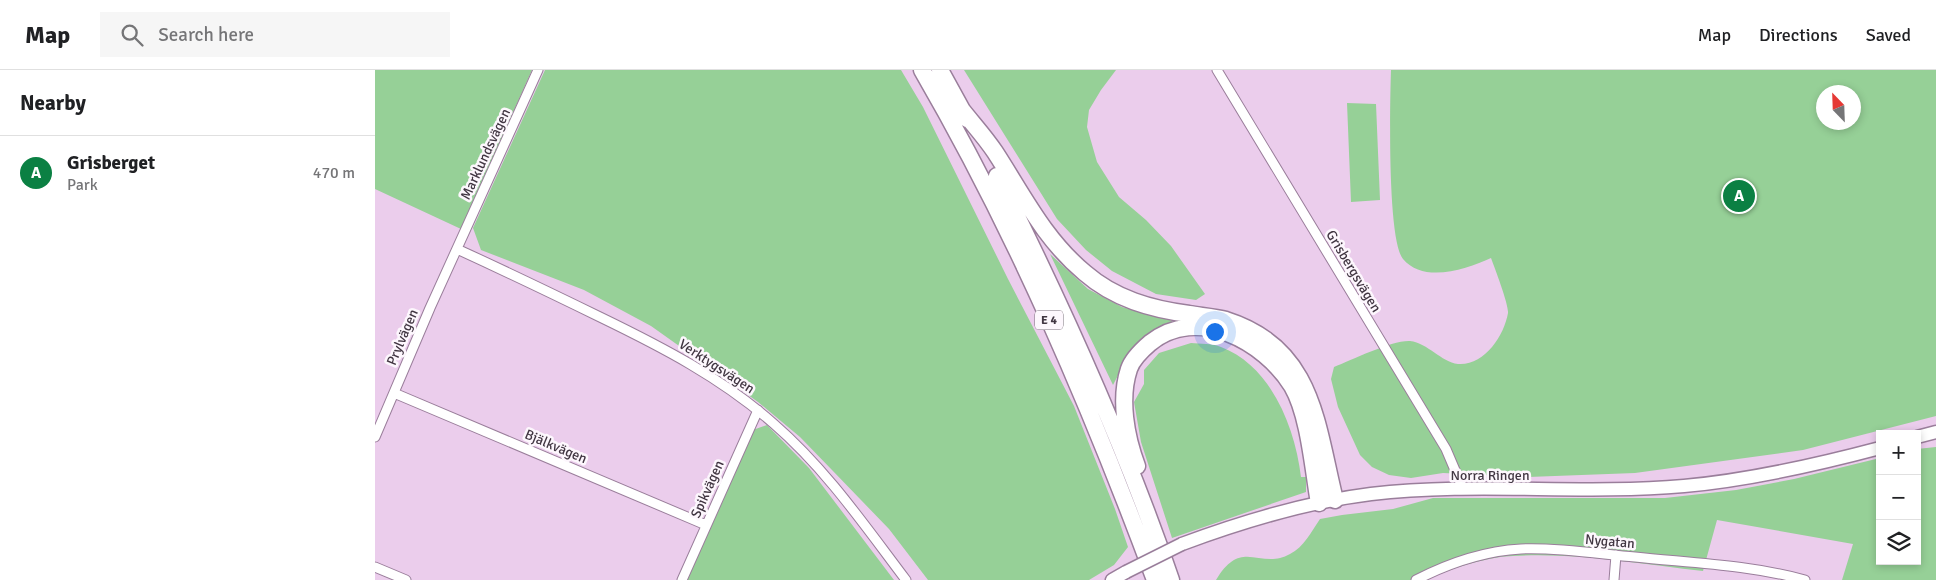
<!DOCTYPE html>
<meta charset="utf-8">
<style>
:root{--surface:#fff;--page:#f6f6f6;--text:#202124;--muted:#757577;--line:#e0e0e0;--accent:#0b8043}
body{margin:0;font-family:Signika,sans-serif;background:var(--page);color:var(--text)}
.controls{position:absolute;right:15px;bottom:15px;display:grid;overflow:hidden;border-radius:0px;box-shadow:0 2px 8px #0003}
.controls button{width:45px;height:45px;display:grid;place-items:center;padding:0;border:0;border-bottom:1px solid var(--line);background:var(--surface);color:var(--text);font:25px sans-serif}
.compass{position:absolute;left:1441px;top:15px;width:45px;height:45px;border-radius:50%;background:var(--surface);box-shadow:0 2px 8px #0003;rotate:337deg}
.you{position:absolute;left:839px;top:261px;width:18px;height:18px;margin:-12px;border:4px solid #fff;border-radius:50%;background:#1a73e8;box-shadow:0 0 0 8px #1a73e833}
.badge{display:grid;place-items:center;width:32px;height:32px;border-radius:50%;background:var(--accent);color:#fff;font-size:16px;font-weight:700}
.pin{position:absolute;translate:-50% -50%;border:2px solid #fff;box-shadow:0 1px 5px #0006}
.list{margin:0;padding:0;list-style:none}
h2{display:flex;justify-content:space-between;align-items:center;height:65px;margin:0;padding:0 20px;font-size:21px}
h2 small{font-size:16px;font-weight:400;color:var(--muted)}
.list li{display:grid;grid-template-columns:32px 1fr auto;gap:15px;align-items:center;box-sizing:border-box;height:75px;padding:0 20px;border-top:1px solid var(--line)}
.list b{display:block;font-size:19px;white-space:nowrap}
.list p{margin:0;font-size:16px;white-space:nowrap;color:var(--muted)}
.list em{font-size:16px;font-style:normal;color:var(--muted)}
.icon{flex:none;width:28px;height:28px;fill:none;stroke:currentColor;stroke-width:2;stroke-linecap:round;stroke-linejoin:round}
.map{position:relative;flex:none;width:1561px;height:510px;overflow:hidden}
header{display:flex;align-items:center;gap:30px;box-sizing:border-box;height:70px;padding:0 25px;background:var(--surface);border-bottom:1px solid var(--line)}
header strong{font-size:24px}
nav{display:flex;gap:28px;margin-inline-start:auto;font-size:18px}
.search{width:350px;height:45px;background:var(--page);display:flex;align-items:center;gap:12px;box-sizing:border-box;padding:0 18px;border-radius:0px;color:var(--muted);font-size:19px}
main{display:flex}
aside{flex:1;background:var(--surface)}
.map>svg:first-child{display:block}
.green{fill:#96d097;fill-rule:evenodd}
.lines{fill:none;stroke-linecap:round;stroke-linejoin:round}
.street-casing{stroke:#9a7e9b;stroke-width:11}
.secondary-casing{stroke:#9a7e9b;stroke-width:15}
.highway-casing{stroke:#9a7e9b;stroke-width:19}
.street{stroke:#fff;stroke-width:9}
.secondary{stroke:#fff;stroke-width:12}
.highway{stroke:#fff;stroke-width:16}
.secondary-bridge-casing{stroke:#9a7e9b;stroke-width:15;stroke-linecap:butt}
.secondary-bridge{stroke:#fff;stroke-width:12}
.labels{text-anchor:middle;stroke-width:5;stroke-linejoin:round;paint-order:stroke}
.shield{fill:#fdf7fd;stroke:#79707a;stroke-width:1}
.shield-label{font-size:12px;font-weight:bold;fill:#413642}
.street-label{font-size:14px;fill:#413642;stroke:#fdf7fd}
</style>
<header>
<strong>Map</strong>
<div class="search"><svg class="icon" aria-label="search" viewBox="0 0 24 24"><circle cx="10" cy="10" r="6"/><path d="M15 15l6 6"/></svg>Search here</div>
<nav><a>Map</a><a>Directions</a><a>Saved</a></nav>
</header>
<main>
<aside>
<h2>Nearby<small></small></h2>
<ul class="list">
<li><span class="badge">A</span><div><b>Grisberget</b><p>Park</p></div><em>470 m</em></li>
</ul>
</aside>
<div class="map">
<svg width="1561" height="510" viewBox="0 0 1561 510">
<rect width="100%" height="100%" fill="#ebcdec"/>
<path class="green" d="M 0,0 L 157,0 L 86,159 L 0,119 Z
M 170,0 L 526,0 L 548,37 L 633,209 L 699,336 L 740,439 L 753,477 L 739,495 L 714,510 L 553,510 L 514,459 L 457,400 L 425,367 L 383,332 L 276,256 L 209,220 L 106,180 L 98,158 Z
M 589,0 L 741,0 L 726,20 L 714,40 L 712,57 L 722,92 L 744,127 L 771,150 L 796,176 L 830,224 L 821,230 L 781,224 L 737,201 L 711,180 L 682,149 Z
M 1016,0 L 1561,0 L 1561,346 L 1428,380 L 1260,403 L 1153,407 L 1068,403 L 1036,408 L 1014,405 L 997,397 L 985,385 L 963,337 L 956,309 L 959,297 C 977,290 1017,270 1035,271 C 1053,273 1066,292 1083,294 C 1109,296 1129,266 1133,243 C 1134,235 1120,199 1116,188 C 1092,199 1049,214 1028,189 C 1012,170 1015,30 1016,0 ZM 1448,22 L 1478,22 L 1478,52 L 1448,52 Z
M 972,33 L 1001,34 L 1005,130 L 976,132 Z
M 675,184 L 713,219 L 747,237 L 798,251 L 779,260 L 752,288 L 738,315 Z
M 816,273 C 825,274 837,273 846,277 C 896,296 920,357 926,407 L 931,407 L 931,422 L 797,468 L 766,372 L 759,332 L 769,314 L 769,300 L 784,283 Z
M 392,355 L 434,398 L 519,510 L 310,510 L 375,361 Z
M 1561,377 L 1561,510 L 1467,510 L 1478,474 L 1342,450 L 1328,501 C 1267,494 1199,482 1138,486 C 1108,487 1077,499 1050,510 L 841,510 C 867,466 885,501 915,484 C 929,477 936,462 945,449 L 967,445 L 1018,439 L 1058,428 L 1290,428 L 1361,420 L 1419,409 L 1505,388 L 1505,491 L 1542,491 L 1542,379 Z"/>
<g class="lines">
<defs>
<path id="street" d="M 842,0 L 1071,379 L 1088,419
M 82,179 C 130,201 178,224 225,247 C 287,277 347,308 399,354 C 451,399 490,456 531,510
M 19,323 L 331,455
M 0,367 L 55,238 L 163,0
M 0,497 L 31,510
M 307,510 L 383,340
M 1041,510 C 1072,494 1110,481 1146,479 C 1181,477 1225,484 1260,487 C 1317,493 1375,495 1430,510
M 1239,510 L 1241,485"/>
<path id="secondary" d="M 1542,367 L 1561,362
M 807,474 C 869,451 931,432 996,424 C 1100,412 1205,425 1309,416 C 1375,410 1441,395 1505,378
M 737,510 L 751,502"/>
<path id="highway" d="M 547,0 C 641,162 715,335 780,510
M 565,0 L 592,49
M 587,40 C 598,54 610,67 620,82 C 648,125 669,169 710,203 C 740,229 776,239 814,244 C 826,246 840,247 851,250 C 939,278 941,354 960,430
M 622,106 C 687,236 749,372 796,510
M 762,396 C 751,367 744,329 754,299 C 757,290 768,279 775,273 C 822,235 889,271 917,316 C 934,345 938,399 944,433"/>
</defs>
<use href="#street" class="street-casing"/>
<use href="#secondary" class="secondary-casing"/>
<use href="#highway" class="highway-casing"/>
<use href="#street" class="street"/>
<use href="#secondary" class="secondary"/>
<use href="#highway" class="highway"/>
<defs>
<path id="secondary-bridge" d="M 751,502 L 807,474"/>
</defs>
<use href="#secondary-bridge" class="secondary-bridge-casing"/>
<use href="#secondary-bridge" class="secondary-bridge"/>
</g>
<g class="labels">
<rect class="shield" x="660" y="240.5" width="28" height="19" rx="4"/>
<g class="shield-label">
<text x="674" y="254">E 4</text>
</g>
<g class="street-label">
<text transform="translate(110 84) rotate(-65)" y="5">Marklundsvägen</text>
<text transform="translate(979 201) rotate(59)" y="5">Grisbergsvägen</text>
<text transform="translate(27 267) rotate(-67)" y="5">Prylvägen</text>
<text transform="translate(342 296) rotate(33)" y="5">Verktygsvägen</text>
<text transform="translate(181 376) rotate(23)" y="5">Bjälkvägen</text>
<text x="1115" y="410">Norra Ringen</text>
<text transform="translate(332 419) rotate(-66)" y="5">Spikvägen</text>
<text transform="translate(1235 471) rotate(5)" y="5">Nygatan</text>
</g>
</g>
</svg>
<div class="controls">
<button>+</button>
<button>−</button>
<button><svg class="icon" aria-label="layers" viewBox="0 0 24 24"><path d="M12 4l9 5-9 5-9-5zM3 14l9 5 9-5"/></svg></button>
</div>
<svg class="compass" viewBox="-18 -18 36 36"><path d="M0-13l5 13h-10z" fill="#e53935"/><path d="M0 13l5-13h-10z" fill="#757577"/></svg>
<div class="you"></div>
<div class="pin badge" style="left:1364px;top:126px">A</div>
</div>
</main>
